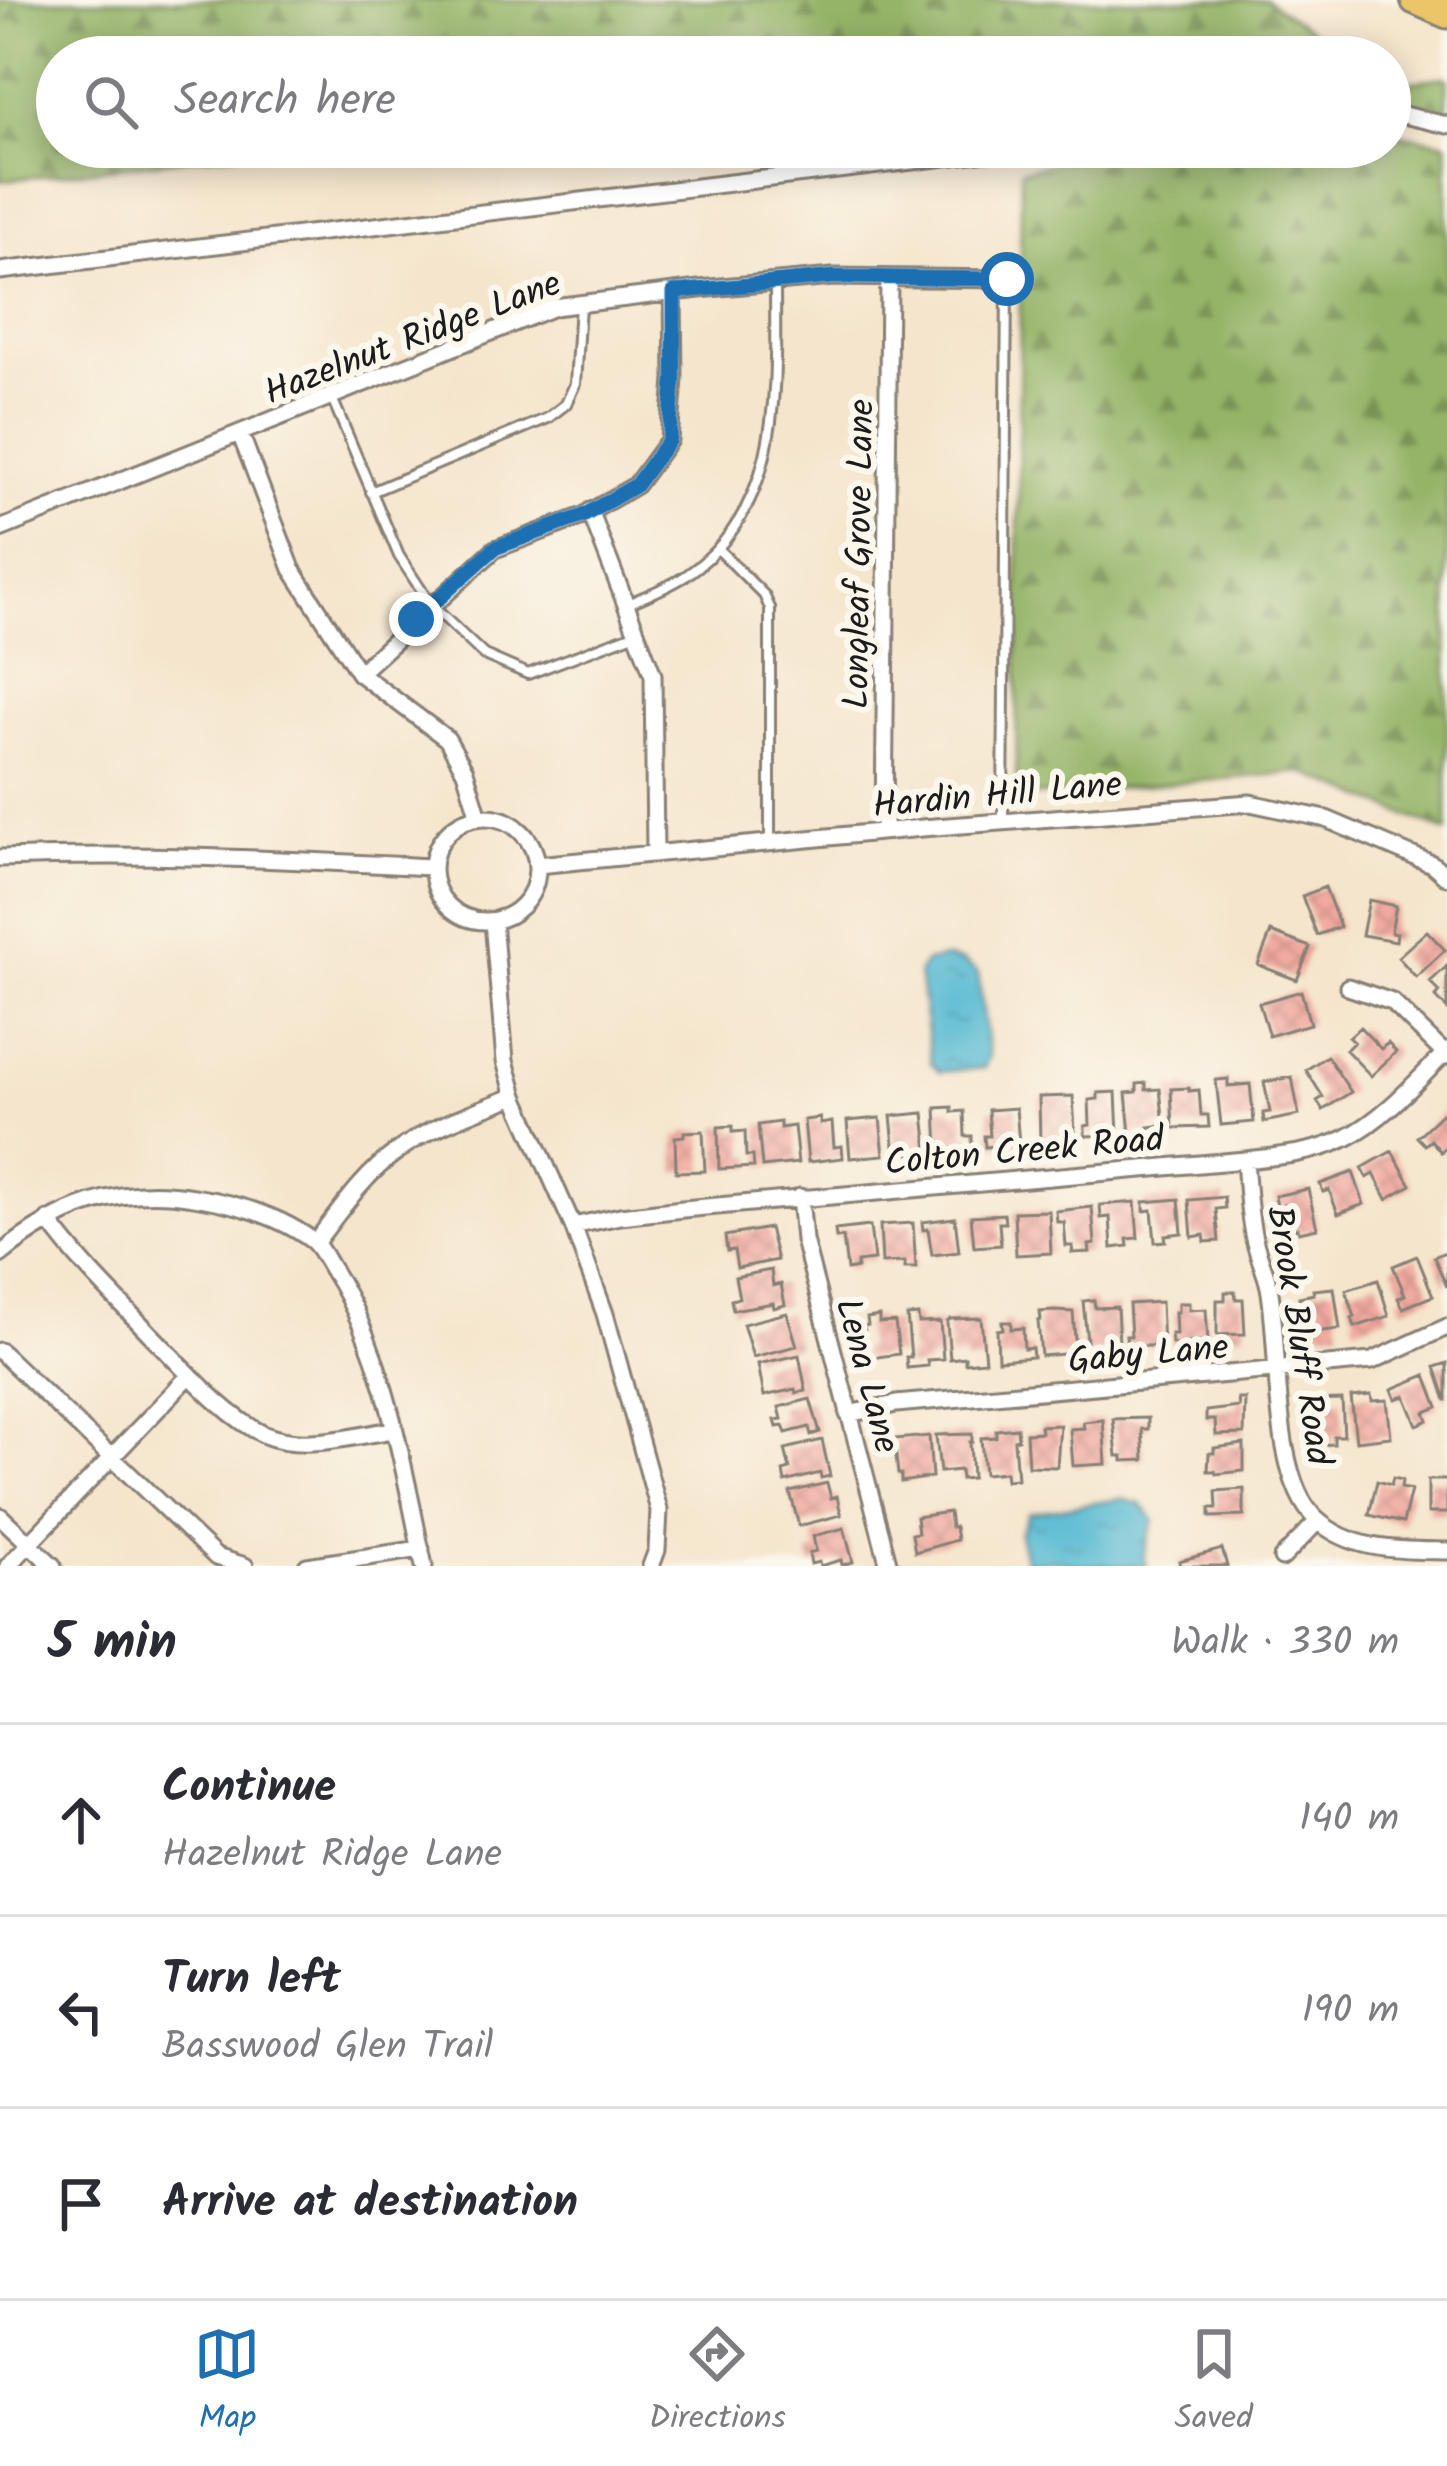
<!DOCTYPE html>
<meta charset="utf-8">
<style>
:root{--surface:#fff;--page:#f7f7f7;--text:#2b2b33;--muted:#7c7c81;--line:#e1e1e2;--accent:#1f6fb2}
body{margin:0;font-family:Kalam,sans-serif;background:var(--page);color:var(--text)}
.stop{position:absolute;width:36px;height:36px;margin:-27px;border:9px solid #1f6fb2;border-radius:50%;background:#fff}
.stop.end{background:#1f6fb2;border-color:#fff;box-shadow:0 3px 12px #0008}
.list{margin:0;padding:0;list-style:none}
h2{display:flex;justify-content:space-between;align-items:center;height:156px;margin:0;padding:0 48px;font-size:51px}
h2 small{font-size:39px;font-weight:400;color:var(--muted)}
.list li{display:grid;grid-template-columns:78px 1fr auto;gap:36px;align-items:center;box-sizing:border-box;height:192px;padding:0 48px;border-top:3px solid var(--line)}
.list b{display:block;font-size:45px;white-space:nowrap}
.list p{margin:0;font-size:39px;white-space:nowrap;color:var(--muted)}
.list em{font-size:39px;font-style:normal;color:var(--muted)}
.icon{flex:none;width:66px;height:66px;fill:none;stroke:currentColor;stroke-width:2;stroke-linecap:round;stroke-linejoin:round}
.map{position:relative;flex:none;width:1447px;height:1566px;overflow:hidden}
.search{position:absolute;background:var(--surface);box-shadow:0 6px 30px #0003;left:36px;right:36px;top:36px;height:132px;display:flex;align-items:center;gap:30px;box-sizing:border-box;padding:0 42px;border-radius:66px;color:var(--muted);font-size:45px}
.sheet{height:732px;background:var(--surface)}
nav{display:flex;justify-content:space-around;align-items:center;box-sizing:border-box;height:168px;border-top:3px solid var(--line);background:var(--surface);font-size:33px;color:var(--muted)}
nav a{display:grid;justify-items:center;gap:6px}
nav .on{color:var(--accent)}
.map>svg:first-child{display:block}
.forest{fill:url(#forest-firs);stroke:#586842;stroke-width:3}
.water{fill:url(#water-ripples);stroke:#386a77;stroke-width:3}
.building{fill:url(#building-cross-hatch)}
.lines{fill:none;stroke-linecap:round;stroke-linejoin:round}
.service-casing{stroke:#888074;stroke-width:14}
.minor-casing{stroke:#888074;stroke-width:21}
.motorway-casing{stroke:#888074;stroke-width:33}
.service{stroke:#fff;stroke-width:8}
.minor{stroke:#fff;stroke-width:15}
.motorway{stroke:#ecc569;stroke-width:27}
.route{stroke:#1f6fb2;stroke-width:15}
.labels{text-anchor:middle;stroke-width:12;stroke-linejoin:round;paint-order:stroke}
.street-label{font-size:36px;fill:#1c1c1c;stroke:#fbf7ec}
</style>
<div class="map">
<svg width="1447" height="1566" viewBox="0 0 1447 1566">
<defs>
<pattern id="forest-firs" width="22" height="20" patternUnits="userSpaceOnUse" patternTransform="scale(3)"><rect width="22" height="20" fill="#95b467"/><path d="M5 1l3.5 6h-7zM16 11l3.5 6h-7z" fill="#799254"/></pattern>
<pattern id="water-ripples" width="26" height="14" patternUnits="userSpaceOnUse" patternTransform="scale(3)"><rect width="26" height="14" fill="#54b9d2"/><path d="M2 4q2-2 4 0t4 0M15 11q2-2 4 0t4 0" fill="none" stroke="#499eb4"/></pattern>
<pattern id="building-cross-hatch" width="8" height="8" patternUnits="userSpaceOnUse" patternTransform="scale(3)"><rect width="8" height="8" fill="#f2aaa1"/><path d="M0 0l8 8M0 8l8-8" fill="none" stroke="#cf928a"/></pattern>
</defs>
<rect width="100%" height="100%" fill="#fbf7ec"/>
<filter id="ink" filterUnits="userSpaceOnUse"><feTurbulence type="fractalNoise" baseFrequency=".00833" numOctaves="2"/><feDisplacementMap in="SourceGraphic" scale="24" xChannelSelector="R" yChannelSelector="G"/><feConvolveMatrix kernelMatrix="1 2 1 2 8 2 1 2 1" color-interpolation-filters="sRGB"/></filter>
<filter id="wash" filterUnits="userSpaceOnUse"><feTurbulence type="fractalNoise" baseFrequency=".004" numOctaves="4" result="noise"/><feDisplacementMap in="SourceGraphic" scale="48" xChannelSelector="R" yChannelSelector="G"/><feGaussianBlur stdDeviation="2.7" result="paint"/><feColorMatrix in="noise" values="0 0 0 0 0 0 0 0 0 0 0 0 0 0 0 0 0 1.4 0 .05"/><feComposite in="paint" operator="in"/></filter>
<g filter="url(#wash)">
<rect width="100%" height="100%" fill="#f5e5cc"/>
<path class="forest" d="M 0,0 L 1266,0 L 1323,39 L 1188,57 L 57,57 L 57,147 L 285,147 L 0,181 Z
M 1447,77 L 1447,112 L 1390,97 L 1390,84 Z
M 1390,132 L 1447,143 L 1447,832 L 1302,772 L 1016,797 L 1021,170 L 1142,147 L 1390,147 Z"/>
<path class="water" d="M 946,958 L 963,962 L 978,973 L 989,1056 L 984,1068 L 939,1072 L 931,1063 L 919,972 L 926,962 Z
M 1121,1499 L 1142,1504 L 1154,1520 L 1143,1558 L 1147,1566 L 1082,1566 L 1060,1561 L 1026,1562 L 1019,1535 L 1029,1513 Z"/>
<g id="blocks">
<path class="building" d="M 1325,887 L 1340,927 L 1317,935 L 1302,896 Z
M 1369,900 L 1396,906 L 1391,932 L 1397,933 L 1396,941 L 1362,935 Z
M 1427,931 L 1445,950 L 1416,977 L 1398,957 Z
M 1271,932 L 1310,947 L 1297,980 L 1258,965 Z
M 1447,966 L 1447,1009 L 1436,997 L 1440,992 L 1430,982 Z
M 1301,991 L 1310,1024 L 1269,1036 L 1259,1003 Z
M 1360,1027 L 1381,1049 L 1388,1043 L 1396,1052 L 1371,1076 L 1346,1050 L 1354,1042 L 1349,1037 Z
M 1327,1056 L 1351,1092 L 1323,1110 L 1317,1101 L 1323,1097 L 1306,1070 Z
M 1292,1077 L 1299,1115 L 1264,1122 L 1263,1113 L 1270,1112 L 1264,1082 Z
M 1228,1079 L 1228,1086 L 1250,1084 L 1254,1122 L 1221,1125 L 1216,1080 Z
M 1146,1083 L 1146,1090 L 1160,1089 L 1164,1125 L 1149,1127 L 1150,1132 L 1130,1134 L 1126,1093 L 1137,1092 L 1137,1084 Z
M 1189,1088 L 1189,1091 L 1199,1090 L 1201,1115 L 1208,1115 L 1209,1127 L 1173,1128 L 1171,1089 Z
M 1116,1092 L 1118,1135 L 1085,1136 L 1085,1126 L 1090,1125 L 1089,1100 L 1098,1099 L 1098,1093 Z
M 1073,1096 L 1075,1133 L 1061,1134 L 1062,1140 L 1040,1141 L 1039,1097 Z
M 952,1107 L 952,1112 L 964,1111 L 965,1136 L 972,1136 L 972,1148 L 938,1149 L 936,1108 Z
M 1016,1108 L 1019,1144 L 985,1147 L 984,1136 L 990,1136 L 988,1110 Z
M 1447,1109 L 1447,1146 L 1441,1152 L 1431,1140 L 1425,1145 L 1417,1137 Z
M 924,1113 L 928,1151 L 895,1155 L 891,1116 Z
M 820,1118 L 820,1124 L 832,1122 L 834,1147 L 842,1146 L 843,1158 L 808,1162 L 804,1120 Z
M 880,1118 L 884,1155 L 850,1158 L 847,1121 Z
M 780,1122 L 780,1128 L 794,1126 L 798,1163 L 762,1167 L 758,1125 Z
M 733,1126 L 733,1132 L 745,1131 L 746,1156 L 753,1156 L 754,1167 L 719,1169 L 718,1127 Z
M 703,1131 L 705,1171 L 676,1172 L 675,1137 L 684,1136 L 684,1132 Z
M 1392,1151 L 1411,1185 L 1387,1199 L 1374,1174 L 1367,1178 L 1362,1168 Z
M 1353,1172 L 1364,1204 L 1338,1214 L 1329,1190 L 1323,1192 L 1320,1184 Z
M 1308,1189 L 1317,1228 L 1299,1232 L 1298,1228 L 1289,1230 L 1283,1205 L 1277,1207 L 1275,1196 Z
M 1224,1197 L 1225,1208 L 1216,1209 L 1219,1241 L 1205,1242 L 1204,1235 L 1192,1237 L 1189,1200 Z
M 1179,1199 L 1182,1233 L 1165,1235 L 1166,1241 L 1155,1242 L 1152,1210 L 1144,1211 L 1144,1202 Z
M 1135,1202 L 1138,1238 L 1127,1239 L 1128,1246 L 1112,1248 L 1110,1217 L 1101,1218 L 1100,1205 Z
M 1092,1207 L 1095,1244 L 1089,1245 L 1090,1252 L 1072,1253 L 1073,1246 L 1066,1246 L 1064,1222 L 1057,1222 L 1056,1211 Z
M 1049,1211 L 1051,1253 L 1016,1255 L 1014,1212 Z
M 1004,1214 L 1005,1223 L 999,1223 L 1001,1245 L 974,1247 L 971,1216 Z
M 955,1218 L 959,1252 L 932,1255 L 928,1229 L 923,1230 L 922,1222 Z
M 913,1223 L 916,1268 L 905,1268 L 905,1262 L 882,1263 L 880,1225 Z
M 870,1226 L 874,1260 L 857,1262 L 857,1268 L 847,1270 L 843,1237 L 836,1238 L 835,1230 Z
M 769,1228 L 777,1260 L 737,1268 L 734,1250 L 727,1251 L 725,1236 Z
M 1447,1251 L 1447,1287 L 1434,1257 Z
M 1417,1256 L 1433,1296 L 1403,1308 L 1398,1298 L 1405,1295 L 1393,1266 Z
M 771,1270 L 773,1286 L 781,1284 L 785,1305 L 774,1308 L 773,1303 L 733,1310 L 731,1300 L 739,1298 L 735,1277 Z
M 1378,1280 L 1389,1316 L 1355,1327 L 1352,1318 L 1355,1317 L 1346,1290 Z
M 1334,1288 L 1340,1329 L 1305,1333 L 1299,1297 L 1314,1294 L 1313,1290 Z
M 1225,1292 L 1235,1292 L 1236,1299 L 1243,1299 L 1245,1334 L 1217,1335 L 1217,1300 L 1225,1300 Z
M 1094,1300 L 1095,1308 L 1117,1307 L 1119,1343 L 1104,1344 L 1104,1351 L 1083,1353 L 1082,1341 L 1087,1341 L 1083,1301 Z
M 1161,1302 L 1163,1346 L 1127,1346 L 1126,1336 L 1131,1336 L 1129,1304 Z
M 1178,1303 L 1189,1303 L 1189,1310 L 1206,1309 L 1208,1342 L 1172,1344 L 1171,1334 L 1176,1334 L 1175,1312 L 1178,1312 Z
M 1054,1311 L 1073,1312 L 1076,1353 L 1041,1356 L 1038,1321 L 1041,1320 L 1040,1312 Z
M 787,1313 L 797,1346 L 753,1357 L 743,1324 Z
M 918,1315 L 919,1323 L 940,1322 L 943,1359 L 927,1360 L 928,1366 L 907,1368 L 906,1357 L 911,1357 L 907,1316 Z
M 879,1316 L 879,1323 L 895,1322 L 899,1354 L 863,1359 L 862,1348 L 867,1348 L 864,1326 L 868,1325 L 867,1318 Z
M 981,1318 L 985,1361 L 965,1363 L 965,1357 L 950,1359 L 947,1322 L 950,1319 Z
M 1002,1322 L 1011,1322 L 1011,1329 L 1023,1328 L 1024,1349 L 1032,1348 L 1033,1357 L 998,1360 L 997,1330 L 1003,1329 Z
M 799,1355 L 806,1391 L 796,1393 L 795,1389 L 764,1396 L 758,1364 Z
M 1447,1363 L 1447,1400 L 1446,1400 L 1435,1367 Z
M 1426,1375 L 1438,1407 L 1425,1412 L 1428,1420 L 1417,1425 L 1405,1396 L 1396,1399 L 1392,1389 Z
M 1371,1395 L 1372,1401 L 1387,1400 L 1391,1437 L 1356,1441 L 1351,1397 Z
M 810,1399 L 820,1432 L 811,1435 L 809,1427 L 786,1433 L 783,1426 L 777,1427 L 775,1420 L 782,1419 L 779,1407 Z
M 1238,1399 L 1245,1399 L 1244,1434 L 1216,1435 L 1215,1420 L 1206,1420 L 1206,1411 L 1239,1407 Z
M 1342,1400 L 1344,1436 L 1334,1436 L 1334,1444 L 1318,1445 L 1317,1414 L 1307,1414 L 1307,1401 Z
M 1148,1418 L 1148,1429 L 1142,1429 L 1144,1460 L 1123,1461 L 1123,1456 L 1117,1456 L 1113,1419 Z
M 1103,1420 L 1106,1464 L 1073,1466 L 1070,1429 L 1084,1428 L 1083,1422 Z
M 1060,1425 L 1057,1467 L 1028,1466 L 1026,1433 L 1041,1432 L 1040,1426 Z
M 1017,1428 L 1018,1439 L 1014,1440 L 1017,1479 L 1006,1480 L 1005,1472 L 984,1474 L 981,1438 L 996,1437 L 996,1430 Z
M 972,1434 L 972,1442 L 970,1442 L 972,1478 L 961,1479 L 960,1470 L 940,1472 L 936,1435 Z
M 929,1436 L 932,1477 L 901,1482 L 901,1474 L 898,1474 L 894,1439 Z
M 822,1440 L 830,1476 L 821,1478 L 820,1473 L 785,1482 L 783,1471 L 790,1469 L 785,1449 Z
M 1244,1444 L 1244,1471 L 1216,1474 L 1215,1471 L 1208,1471 L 1209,1453 L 1214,1453 L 1214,1448 Z
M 1393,1478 L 1402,1480 L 1401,1488 L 1411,1490 L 1403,1523 L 1369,1515 L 1377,1481 L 1391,1485 Z
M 1428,1480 L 1447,1480 L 1447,1513 L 1428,1513 Z
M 827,1483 L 831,1498 L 837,1496 L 841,1515 L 799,1526 L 790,1492 Z
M 1244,1489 L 1244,1516 L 1210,1517 L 1210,1508 L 1217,1508 L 1216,1491 Z
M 949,1512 L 951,1527 L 955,1527 L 957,1540 L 915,1552 L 912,1534 L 918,1533 L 916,1517 Z
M 844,1528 L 853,1562 L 842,1565 L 841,1560 L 820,1566 L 819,1562 L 811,1564 L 809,1553 L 816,1551 L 813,1536 Z
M 1222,1549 L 1227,1566 L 1180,1566 L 1179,1561 Z"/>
</g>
</g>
<g filter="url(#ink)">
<use href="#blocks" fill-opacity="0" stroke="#888074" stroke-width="3"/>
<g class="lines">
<defs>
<path id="service" d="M 332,398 L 399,556 L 431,605 L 484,655 L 528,674 L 634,634
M 371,492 L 548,418 L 566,404 L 575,384 L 580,305
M 718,549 L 764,595 L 770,608 L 770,843
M 628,604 C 647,595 669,587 687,575 C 785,507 775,387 775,282
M 1003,822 L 1007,280"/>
<path id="minor" d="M 1390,112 L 1447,125
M 0,271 L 1029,147
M 240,433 L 292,569 L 359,673 L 447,739 L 465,771 L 479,817
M 590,511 L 653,675 L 655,854
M 0,529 L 554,307 L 699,289 L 833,277 L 1007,279
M 359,673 L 495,549 L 583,516 L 636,485 L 669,440 L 674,379 L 673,292
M433 869a52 52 0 1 1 104 0a52 52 0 1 1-104 0Z
M 884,831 L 889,278
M 0,858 C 145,852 288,860 433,867
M 537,865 L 922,828 L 1250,803 L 1326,819 L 1432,864 L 1447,877
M 493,921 L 505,1061 L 515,1096 L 573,1226 L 605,1314 L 659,1510 L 657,1550 L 651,1566
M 1348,987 L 1392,1002 L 1447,1056
M 1245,1160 C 1247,1184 1248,1209 1253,1234 C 1256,1252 1265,1269 1269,1287 C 1281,1348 1270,1475 1316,1519 C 1352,1552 1401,1550 1447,1551
M 800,1197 L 804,1240 L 889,1566
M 48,1220 C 79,1263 117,1299 153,1337 C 185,1369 224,1416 265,1435 C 303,1451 354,1436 393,1430
M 573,1226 L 620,1216 L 683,1209 L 1234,1161 C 1272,1157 1311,1155 1346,1138 C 1384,1119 1417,1081 1447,1051
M 315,1243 C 340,1211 363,1176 396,1152 C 431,1126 475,1112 515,1096
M 0,1255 C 58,1207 118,1184 194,1197 C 234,1203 280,1216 313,1241 C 321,1248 327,1262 333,1271 C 386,1354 404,1471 424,1566
M 0,1351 L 216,1557 L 245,1566
M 848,1414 L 896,1404 L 1372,1361 L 1447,1327
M 0,1516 L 53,1566
M 1282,1558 L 1318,1521
M 8,1566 L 190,1375
M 307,1566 L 421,1549"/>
<path id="motorway" d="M 1415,0 L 1447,14"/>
</defs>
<use href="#service" class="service-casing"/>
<use href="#minor" class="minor-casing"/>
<use href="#motorway" class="motorway-casing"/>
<use href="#service" class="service"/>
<use href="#minor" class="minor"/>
<use href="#motorway" class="motorway"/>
</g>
</g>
<g class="lines" filter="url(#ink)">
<path class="route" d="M 416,619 L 495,548 L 583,516 L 636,485 L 669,440 L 674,380 L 674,292 L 833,277 L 1007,279"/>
</g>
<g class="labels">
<g class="street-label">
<text transform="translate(412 336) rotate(-21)" y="13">Hazelnut Ridge Lane</text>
<text transform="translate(857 554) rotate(-89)" y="13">Longleaf Grove Lane</text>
<text transform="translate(997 793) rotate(-5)" y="13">Hardin Hill Lane</text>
<text transform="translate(1024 1149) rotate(-5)" y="13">Colton Creek Road</text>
<text transform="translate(1301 1335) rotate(81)" y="13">Brook Bluff Road</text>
<text transform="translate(1148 1352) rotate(-5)" y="13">Gaby Lane</text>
<text transform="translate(869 1375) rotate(75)" y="13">Lena Lane</text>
</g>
</g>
</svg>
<div class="stop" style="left:1007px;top:279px"></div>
<div class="stop end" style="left:416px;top:619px"></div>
<div class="search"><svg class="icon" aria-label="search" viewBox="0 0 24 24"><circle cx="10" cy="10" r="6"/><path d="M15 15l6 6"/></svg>Search here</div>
</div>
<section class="sheet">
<h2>5 min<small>Walk · 330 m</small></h2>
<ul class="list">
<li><svg class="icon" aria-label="ahead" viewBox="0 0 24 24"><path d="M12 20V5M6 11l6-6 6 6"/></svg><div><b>Continue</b><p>Hazelnut Ridge Lane</p></div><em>140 m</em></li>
<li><svg class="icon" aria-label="left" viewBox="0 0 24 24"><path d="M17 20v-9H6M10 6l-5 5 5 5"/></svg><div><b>Turn left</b><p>Basswood Glen Trail</p></div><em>190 m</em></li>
<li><svg class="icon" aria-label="arrive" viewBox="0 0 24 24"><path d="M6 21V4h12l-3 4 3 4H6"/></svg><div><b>Arrive at destination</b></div></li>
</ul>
</section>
<nav>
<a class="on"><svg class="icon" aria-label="map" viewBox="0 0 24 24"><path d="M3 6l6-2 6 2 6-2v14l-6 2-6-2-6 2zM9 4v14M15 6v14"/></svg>Map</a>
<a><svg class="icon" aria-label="directions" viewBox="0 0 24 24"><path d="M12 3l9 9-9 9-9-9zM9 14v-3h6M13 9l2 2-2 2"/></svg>Directions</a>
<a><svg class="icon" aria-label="saved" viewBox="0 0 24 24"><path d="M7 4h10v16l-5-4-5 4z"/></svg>Saved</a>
</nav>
